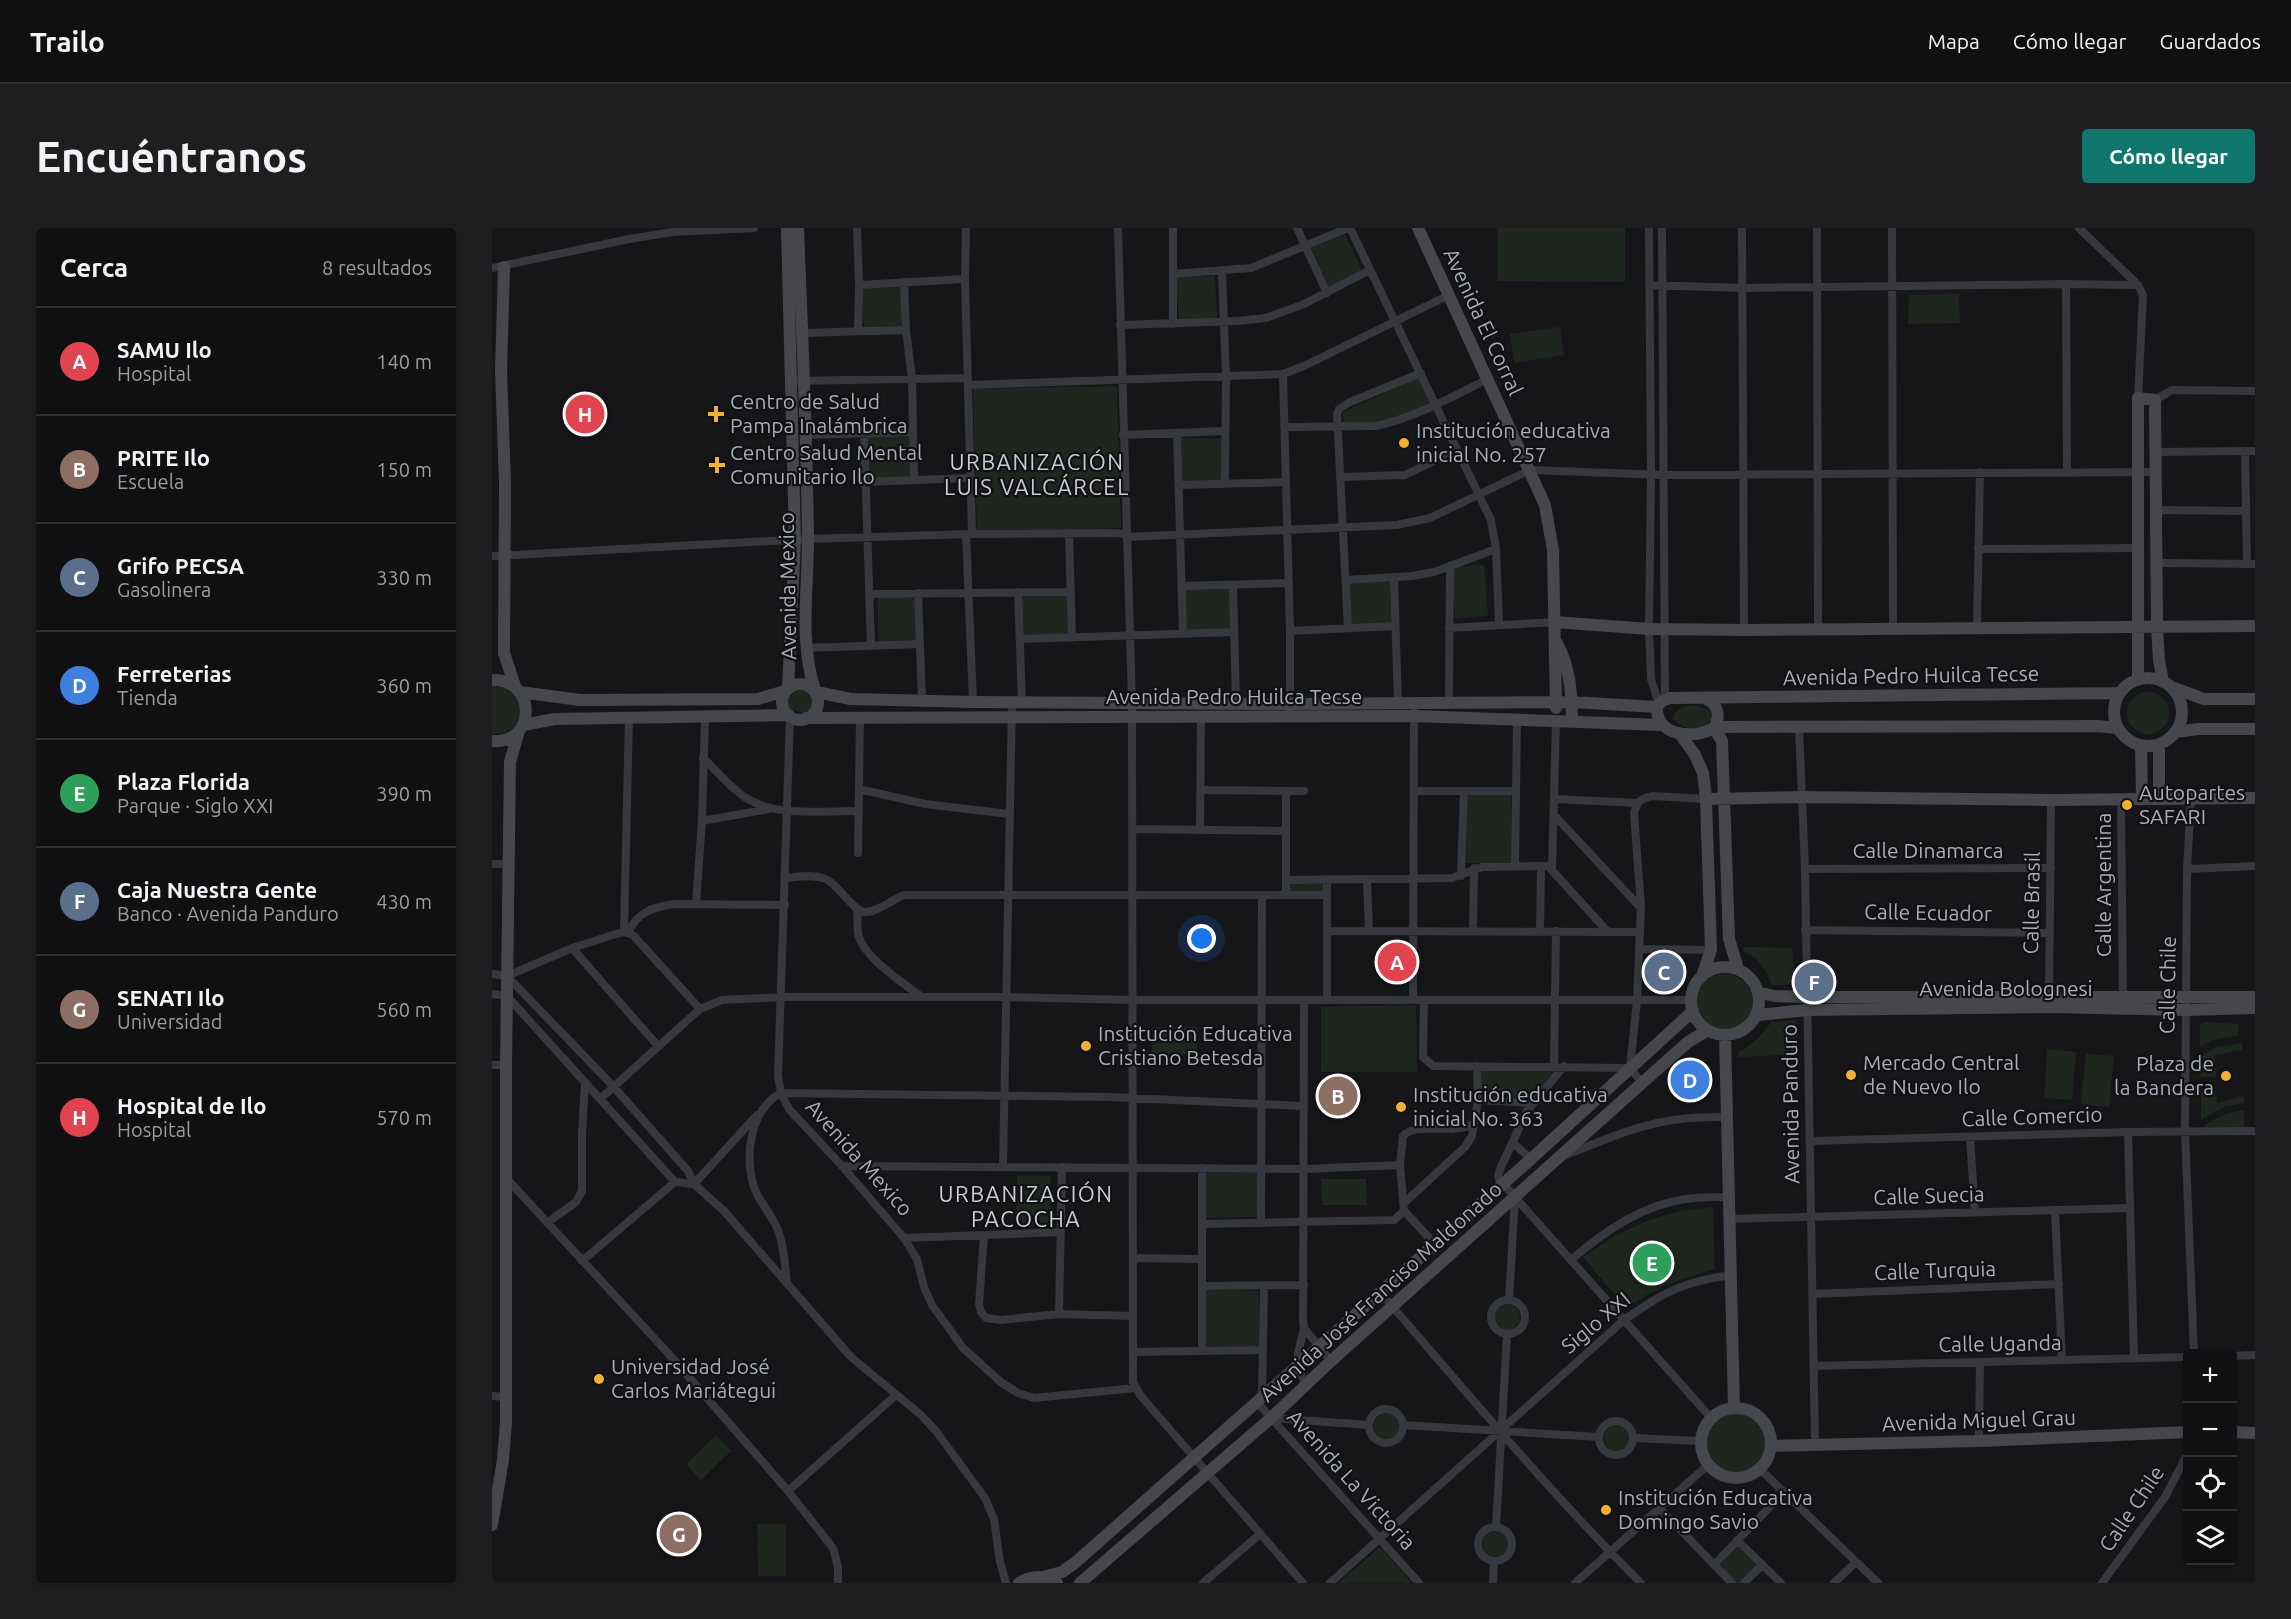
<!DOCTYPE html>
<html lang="es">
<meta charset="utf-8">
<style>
:root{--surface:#101012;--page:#1e1e20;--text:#f1f3f6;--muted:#9c9d9f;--line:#303032;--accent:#0f766e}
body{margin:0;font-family:Ubuntu,sans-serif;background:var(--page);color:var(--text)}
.controls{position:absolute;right:18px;bottom:18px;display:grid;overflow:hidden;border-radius:6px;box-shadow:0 3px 9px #0003}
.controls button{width:54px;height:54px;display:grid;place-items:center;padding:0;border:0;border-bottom:2px solid var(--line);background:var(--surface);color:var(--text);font:30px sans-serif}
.you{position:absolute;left:710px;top:711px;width:21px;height:21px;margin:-15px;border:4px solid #fff;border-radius:50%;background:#1a73e8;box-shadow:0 0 0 9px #1a73e833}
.badge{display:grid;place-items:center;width:39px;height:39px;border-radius:50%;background:var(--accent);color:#fff;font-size:20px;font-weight:700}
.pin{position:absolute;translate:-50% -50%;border:3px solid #fff;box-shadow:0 2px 6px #0006}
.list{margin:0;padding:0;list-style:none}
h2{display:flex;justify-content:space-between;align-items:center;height:78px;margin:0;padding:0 24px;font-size:26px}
h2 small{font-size:20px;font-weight:400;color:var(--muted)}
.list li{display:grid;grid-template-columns:39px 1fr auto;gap:18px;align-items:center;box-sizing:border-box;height:108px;padding:0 24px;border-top:2px solid var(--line)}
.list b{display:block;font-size:22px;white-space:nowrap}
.list p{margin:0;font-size:20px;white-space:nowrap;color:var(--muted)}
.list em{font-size:20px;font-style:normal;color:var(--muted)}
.icon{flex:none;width:33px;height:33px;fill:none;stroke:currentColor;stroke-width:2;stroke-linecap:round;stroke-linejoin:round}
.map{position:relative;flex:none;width:1763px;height:1355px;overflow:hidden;border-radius:6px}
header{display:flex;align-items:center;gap:36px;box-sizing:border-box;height:84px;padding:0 30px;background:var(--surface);border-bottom:2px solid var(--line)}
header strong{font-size:28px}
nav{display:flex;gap:33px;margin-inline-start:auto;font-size:21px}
.intro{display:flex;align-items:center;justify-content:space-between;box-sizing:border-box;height:144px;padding:0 36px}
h1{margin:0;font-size:42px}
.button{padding:15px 27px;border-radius:6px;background:var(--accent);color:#fff;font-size:21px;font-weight:700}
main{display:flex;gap:36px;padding:0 36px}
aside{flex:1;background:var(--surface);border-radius:6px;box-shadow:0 3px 9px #0003}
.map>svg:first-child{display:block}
.green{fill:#1e261f}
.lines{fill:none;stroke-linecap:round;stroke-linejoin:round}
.street{stroke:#37383d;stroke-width:8}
.secondary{stroke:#45474d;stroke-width:12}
.poi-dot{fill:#f2b134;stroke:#111113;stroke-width:2}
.labels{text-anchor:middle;stroke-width:4.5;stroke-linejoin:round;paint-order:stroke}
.street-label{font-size:21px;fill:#a8adb8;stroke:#111113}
.poi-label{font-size:21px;fill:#a8adb8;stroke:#111113;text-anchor:start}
.neighbourhood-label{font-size:22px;letter-spacing:1.5px;fill:#c9ccd4;stroke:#111113}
</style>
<header>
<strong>Trailo</strong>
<nav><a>Mapa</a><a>Cómo llegar</a><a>Guardados</a></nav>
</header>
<div class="intro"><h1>Encuéntranos</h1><a class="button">Cómo llegar</a></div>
<main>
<aside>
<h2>Cerca<small>8 resultados</small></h2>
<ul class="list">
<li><span class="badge" style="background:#e0444e">A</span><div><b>SAMU Ilo</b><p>Hospital</p></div><em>140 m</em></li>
<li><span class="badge" style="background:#8d6e63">B</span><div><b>PRITE Ilo</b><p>Escuela</p></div><em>150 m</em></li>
<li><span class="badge" style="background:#5c6f8a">C</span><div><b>Grifo PECSA</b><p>Gasolinera</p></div><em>330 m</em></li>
<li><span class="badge" style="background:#3f7fe0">D</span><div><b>Ferreterias</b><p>Tienda</p></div><em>360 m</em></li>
<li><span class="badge" style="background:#2e9e5b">E</span><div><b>Plaza Florida</b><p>Parque · Siglo XXI</p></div><em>390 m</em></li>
<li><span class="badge" style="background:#5c6f8a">F</span><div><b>Caja Nuestra Gente</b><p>Banco · Avenida Panduro</p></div><em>430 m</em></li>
<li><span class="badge" style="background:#8d6e63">G</span><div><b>SENATI Ilo</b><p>Universidad</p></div><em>560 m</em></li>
<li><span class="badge" style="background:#e0444e">H</span><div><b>Hospital de Ilo</b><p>Hospital</p></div><em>570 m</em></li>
</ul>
</aside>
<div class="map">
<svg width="1763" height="1355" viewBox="0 0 1763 1355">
<rect width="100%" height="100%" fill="#161618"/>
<path class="green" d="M 1006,0 L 1133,0 L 1133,54 L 1006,53 Z
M 852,5 L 871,44 L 838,61 L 819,20 Z
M 723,48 L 725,91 L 687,93 L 684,49 Z
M 415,57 L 416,100 L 372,101 L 369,60 Z
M 1467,66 L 1468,95 L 1416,96 L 1417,67 Z
M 1068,99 L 1072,127 L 1022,135 L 1018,106 Z
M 927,149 L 939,175 L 909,189 L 884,196 L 852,195 L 851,184 Z
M 625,158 L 629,300 L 485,302 L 481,161 Z
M 418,207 L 419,250 L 377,252 L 375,209 Z
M 689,210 L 732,211 L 734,253 L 690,255 Z
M 992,337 L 996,388 L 963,390 L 960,339 Z
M 900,354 L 901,396 L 859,398 L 856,355 Z
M 738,360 L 739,401 L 694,403 L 693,361 Z
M 576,367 L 577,408 L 530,409 L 529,369 Z
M 423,369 L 425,413 L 386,414 L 386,370 Z
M 0,458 C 38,459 36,508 0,506 Z
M 305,463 L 314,463 L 323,468 L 325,476 L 318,483 L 311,485 L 297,481 C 291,472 296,467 305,463 Z
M1635 485a21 21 0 1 1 42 0a21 21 0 1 1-42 0Z
M 1196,478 L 1205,478 L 1218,483 L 1220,491 C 1211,503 1190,504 1181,490 C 1184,482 1188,480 1196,478 Z
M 976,566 L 1019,566 L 1020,635 L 974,635 Z
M 799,655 L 828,655 L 832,657 L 831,663 L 828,665 L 799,664 L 797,662 Z
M 1251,719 L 1300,720 L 1303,757 L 1280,757 C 1274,741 1267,730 1251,723 Z
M1205 774a28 28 0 1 1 56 0a28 28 0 1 1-56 0Z
M 924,777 L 925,844 L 829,844 L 829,779 Z
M 1304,792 L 1306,826 L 1246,829 L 1246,825 C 1261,816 1270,808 1279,794 Z
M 1712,794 L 1746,796 L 1747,807 L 1720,812 L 1708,819 L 1708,797 Z
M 660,799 L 705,799 L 705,827 L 660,826 Z
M 1750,815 L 1750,822 L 1723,827 L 1724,849 L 1708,849 L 1709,827 L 1724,819 Z
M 1555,821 L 1584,824 L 1580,872 L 1552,870 Z
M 1594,826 L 1622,828 L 1617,879 L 1589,876 Z
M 989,843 L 1056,843 L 1063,848 L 1037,871 L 992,869 L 989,864 Z
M 1709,863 L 1724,863 L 1725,875 L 1752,868 L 1752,875 L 1731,879 L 1709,892 Z
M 1752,882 L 1752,901 L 1712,902 L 1712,898 C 1725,889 1736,884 1752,882 Z
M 714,945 L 765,945 L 765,989 L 714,990 Z
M 525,947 L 559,948 L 558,999 L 524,998 Z
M 829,951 L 874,951 L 875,977 L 830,977 Z
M 1221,979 L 1223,1041 C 1190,1050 1162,1061 1134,1080 L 1091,1029 C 1136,998 1166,984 1221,979 Z
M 714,1062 L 767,1063 L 767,1118 L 713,1119 Z
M1002 1089a13 13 0 1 1 26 0a13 13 0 1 1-26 0Z
M1213 1216a31 31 0 1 1 62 0a31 31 0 1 1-62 0Z
M882 1198a13 13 0 1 1 26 0a13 13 0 1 1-26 0Z
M1112 1210a13 13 0 1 1 26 0a13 13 0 1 1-26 0Z
M 224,1207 L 239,1223 L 209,1252 L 194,1236 Z
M 265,1296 L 294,1296 L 294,1348 L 266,1348 Z
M991 1316a13 13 0 1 1 26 0a13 13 0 1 1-26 0Z
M 888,1319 L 920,1355 L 846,1355 Z
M 1246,1319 L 1266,1338 L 1248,1355 L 1245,1355 L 1228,1337 Z"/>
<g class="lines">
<path class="street" d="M 365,0 L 367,57 L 366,103
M 474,0 L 473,51 L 480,306
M 626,0 L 640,474 L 641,1154 L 648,1167 L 811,1355
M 681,0 L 681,96
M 805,0 L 835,65
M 858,0 L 999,292 L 1004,321 L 1007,397
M 1157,0 L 1159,246 L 1157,401 L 1159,451 L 1167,476
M 1170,0 L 1173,471
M 1250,0 L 1252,402
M 1325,0 L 1326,401
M 1400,0 L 1401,401
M 1587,0 L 1646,57 L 1651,67 L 1646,170
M 0,40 L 137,11 L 181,4 L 262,0
M 730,44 L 734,149 L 733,255
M 681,46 L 759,40 L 856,0
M 412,54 L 414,102 L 420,151 L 422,252
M 1574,56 L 1575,243
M 367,57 L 473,51
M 1157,57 L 1250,60 L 1574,56 L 1646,57
M 628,97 L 746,93 L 774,90 L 812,76 L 878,42
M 310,105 L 414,102
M 791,146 L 798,403 L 798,488
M 298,153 L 476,150
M 476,157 L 791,146 L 812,138 L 957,67
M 1663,172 L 1680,162 L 1763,163
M 792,199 L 885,198 C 924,189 960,169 996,151
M 372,205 L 379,418
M 685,206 L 691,406
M 313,207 L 421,204
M 631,207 L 733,203
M 1753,223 L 1755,336
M 1664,224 L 1763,223
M 848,249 L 913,247 L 965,222
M 374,254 L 478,250
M 687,257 L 794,254
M 1665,282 L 1754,283
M 577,305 L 580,410
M 474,306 L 481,474
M 634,309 L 905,297 L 938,290 L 1038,242 L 1173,247 L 1665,244
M 1486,321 L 1646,320
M 0,328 L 316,311 L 480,306 L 634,305
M 1666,335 L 1763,336
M 902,351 L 906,475
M 854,352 L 920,348 L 942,344 L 1004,321
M 741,357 L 744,476
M 690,358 L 797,355
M 526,364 L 530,474
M 426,365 L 430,472
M 378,366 L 579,364
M 856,400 L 845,186 L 847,181 L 858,174 L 929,145
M 957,400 L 1063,394
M 1485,400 L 1488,244
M 798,403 L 903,398
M 528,411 L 742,404
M 313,420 L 428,416
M 957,474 L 958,338
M 298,488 L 286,848 L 289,865 L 297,881 L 350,938 L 412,1010 L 425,1031 L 432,1059 L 440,1077 L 471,1120 L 510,1155 L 526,1165 L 542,1170 L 644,1160
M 1307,499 L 1313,641 L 1323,1217
M 211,530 C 225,543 239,561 256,571 C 285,589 334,583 367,583
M 367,561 L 433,576 L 517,586
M 709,562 L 812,563
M 922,563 L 1024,563
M 1699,569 L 1695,641 L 1693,904 L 1702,1126
M 1629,570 L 1631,774
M 1062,571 L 1145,575
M 1062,587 L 1148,679
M 210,593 L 277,581
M 641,601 L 794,603
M 708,601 L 709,489
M 366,625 L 368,490
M 0,636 L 18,636
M 1023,638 L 1025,491
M 1313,641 L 1559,640
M 1695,641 L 1763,638
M 1060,642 L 1064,492
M 969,648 L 972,563
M 293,650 C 305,649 319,646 331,650 C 347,655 361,685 374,684 C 386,684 401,671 412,667 L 835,667
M 794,652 L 960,650 L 990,639 L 1056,638 L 1116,704
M 875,653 L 877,703
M 794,667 L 794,563
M 204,676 L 210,593 L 213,489
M 365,682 C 366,689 365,698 366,706 C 372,730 411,755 430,769
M 1313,702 L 1558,705
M 835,703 L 1148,704
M 981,703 L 982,640
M 1048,703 L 1049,638
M 132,704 L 137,489
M 136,705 C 145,684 161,679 182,676 L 293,677
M 80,720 L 166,818
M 1147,721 L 1219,722
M 0,746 L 15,748 L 80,720 L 124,706 L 132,704 L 141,707 L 208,781
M 15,748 L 121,858 L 196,943 L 202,956 L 232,983 L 359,1129 L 429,1187 L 444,1203 L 493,1270 L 502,1291 L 508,1334 L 514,1355
M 0,766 L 15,768 L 183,954 L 202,956 L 265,887
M 812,772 L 811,1091 L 812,1100 L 839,1133
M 835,772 L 835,652
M 921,772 L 922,484
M 932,772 L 931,829 L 941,838 L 1138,840
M 1557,773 L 1559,572
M 0,837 L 14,837
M 1062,838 L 1064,703
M 1072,838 L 1035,883 L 1009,939 L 1006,947 L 1007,951 L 1219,1190
M 1150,855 L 1138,840 L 1145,772 L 1149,679 L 1142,585 C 1145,574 1149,570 1161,568 L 1214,571
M 108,871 L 208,781 L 230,772 L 290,769 L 514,769 L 641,772 L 1199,772
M 986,872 L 1040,875
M 1636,904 L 1642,1131
M 1478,909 L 1483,985
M 1318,913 L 1636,904 L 1763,903
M 1021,915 L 1039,931
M 1072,928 C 1109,913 1149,895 1189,891 C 1204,889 1220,889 1236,889
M 350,938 L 812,941 L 908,937
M 511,939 L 520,474
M 16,952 L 175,1124 L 296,1263 L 341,1320 L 346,1339 L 346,1355
M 912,975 L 973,919 L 980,908 L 982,895
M 1563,982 L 1570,1132
M 912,983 L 942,1015
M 1237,991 L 1638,980
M 55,995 L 84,974 L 90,963 L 90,905 L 93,854
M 769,995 L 770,667
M 710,996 L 902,992 L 912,983 L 908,937 L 911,908 C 924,893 964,908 982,895 L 986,872 L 985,838
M 492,1007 L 487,1076 L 489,1084 L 494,1090 L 508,1092 L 567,1086 L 641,1088
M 412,1010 L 569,1004
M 641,1030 L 710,1031
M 1080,1031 C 1113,1003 1150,977 1194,971 C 1208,969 1223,969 1237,969
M 90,1033 L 183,954
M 295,1055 C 293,1038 292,1020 287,1005 C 282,989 270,978 264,964 C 251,933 257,882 289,865 L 617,869 L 812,878
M 710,1058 L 812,1057
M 887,1063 C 973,1162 1056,1263 1149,1355
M 1320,1066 L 1567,1056
M 1017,1072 L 1023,969
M999 1089a17 17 0 1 1 34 0a17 17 0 1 1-34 0Z
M 567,1086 L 570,939
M 812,1100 L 803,1138 L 815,1156
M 710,1123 L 710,940
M 641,1124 L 771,1122
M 1740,1128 L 1763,1127
M 1322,1138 L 1696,1129
M 770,1167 L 772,1058
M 0,1168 L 15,1169
M 764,1173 L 927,1355
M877 1198a17 17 0 1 1 34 0a17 17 0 1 1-34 0Z
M 779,1190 L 877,1197
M1107 1210a17 17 0 1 1 34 0a17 17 0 1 1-34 0Z
M 911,1197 L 1107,1209
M 1141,1210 L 1208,1213
M 1487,1213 L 1488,1134
M 1268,1241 L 1386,1355
M 296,1263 L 404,1167
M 1167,1280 L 1240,1355
M 1004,1299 L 1015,1106
M986 1316a17 17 0 1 1 34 0a17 17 0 1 1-34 0Z
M 1245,1312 L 1289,1355
M 1222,1337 L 1292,1264
M 711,1355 L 768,1306
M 838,1355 L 1132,1092 C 1172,1064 1190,1054 1239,1047
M 1001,1355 L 1002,1333
M 1083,1355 L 1216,1237
M 1252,1355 L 1270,1337
M 1342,1355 L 1364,1334
M 1610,1355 L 1673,1269 L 1696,1225"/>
<path class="secondary" d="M 295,0 L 303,312 L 296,461
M 306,0 C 310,104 315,208 316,312 C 316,362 307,414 323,462
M 926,0 L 1053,277 L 1061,322 L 1064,480
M 12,39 L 9,143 L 13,255 L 12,425 L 23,458
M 1063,394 L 1157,401 L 1252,402 L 1763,398
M 1065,415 C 1078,439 1080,466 1080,493
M1622 484a34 34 0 1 1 68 0a34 34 0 1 1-68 0Z
M 0,452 C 46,451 44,517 0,513
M 1646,452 L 1646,170 L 1663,172 L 1665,399 L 1667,432 L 1671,454
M290 474a18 18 0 1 1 36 0a18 18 0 1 1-36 0Z
M 1679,459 L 1712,471 L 1763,471
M 28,464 L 88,472 L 266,471 L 293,463
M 324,464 L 359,471 L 481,474 L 798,476 L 1080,474 L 1165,479
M 1212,470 C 1225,475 1229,486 1223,499 C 1204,512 1164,509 1165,479 L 1170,473 L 1178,470 L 1628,465
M 314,490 L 922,488 L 1170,497
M 31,497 L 63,491 L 297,487
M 1223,499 L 1605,498 L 1626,500
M 1222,500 L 1230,513 L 1237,711 L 1246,741
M 1683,504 L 1706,501 L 1763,501
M 1188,506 L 1203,527 L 1211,545 L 1214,571 L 1219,722 L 1210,748
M 1667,516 L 1667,570
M 1649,517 L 1650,570
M 1214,571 L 1309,569 L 1559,572 L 1763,570
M1199 773a34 34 0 1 1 68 0a34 34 0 1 1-68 0Z
M 1266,764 L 1282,768 L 1314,769 L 1763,769
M 1265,787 L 1315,782 L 1557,779 L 1694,782 L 1763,780
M 1233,807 L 1242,1180
M1209 1215a35 35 0 1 1 70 0a35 35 0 1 1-70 0Z
M 1740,1204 L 1763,1205
M 1279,1218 L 1487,1213 L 1696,1204
M 0,1297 L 11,1232 L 14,1195 L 14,837 L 18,534 L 27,503
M 551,1349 L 570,1344 L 584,1334 L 1039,931 L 1201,783
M 527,1355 C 540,1347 552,1347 565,1355
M 588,1355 L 779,1190 L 839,1133 L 1196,814 L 1216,802"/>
</g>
<g class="poi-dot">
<path d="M221 177h6v6h6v6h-6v6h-6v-6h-6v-6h6z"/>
<circle cx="912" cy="215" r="6"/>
<path d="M222 228h6v6h6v6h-6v6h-6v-6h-6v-6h6z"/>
<circle cx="1635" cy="577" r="6"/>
<circle cx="594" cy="818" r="6"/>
<circle cx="1359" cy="847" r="6"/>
<circle cx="1734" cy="848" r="6"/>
<circle cx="909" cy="879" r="6"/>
<circle cx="107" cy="1151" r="6"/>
<circle cx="1114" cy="1282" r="6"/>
</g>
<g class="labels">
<g class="street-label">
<text transform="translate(991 94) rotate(65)" y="7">Avenida El Corral</text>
<text transform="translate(296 358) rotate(-91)" y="7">Avenida Mexico</text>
<text transform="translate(1419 448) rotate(-1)" y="7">Avenida Pedro Huilca Tecse</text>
<text x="742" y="476">Avenida Pedro Huilca Tecse</text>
<text x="1436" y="630">Calle Dinamarca</text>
<text transform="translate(1612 657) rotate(-90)" y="7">Calle Argentina</text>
<text transform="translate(1540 675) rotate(-89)" y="7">Calle Brasil</text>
<text transform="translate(1436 685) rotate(1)" y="7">Calle Ecuador</text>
<text transform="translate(1676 757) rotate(-89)" y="7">Calle Chile</text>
<text x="1514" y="768">Avenida Bolognesi</text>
<text transform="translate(1299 876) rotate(-91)" y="7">Avenida Panduro</text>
<text transform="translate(1540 889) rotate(-2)" y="7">Calle Comercio</text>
<text transform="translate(367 930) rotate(48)" y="7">Avenida Mexico</text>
<text transform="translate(1437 968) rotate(-2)" y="7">Calle Suecia</text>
<text transform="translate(1443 1043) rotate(-2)" y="7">Calle Turquia</text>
<text transform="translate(889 1064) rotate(-42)" y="7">Avenida José Franciso Maldonado</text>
<text transform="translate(1104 1095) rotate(-40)" y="7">Siglo XXI</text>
<text transform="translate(1508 1116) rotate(-1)" y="7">Calle Uganda</text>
<text transform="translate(1487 1193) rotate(-2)" y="7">Avenida Miguel Grau</text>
<text transform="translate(859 1252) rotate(48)" y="7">Avenida La Victoria</text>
<text transform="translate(1640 1281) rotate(-56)" y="7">Calle Chile</text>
</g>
<g class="poi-label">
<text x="238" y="181">Centro de Salud<tspan x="238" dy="24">Pampa Inalámbrica</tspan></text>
<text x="924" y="210">Institución educativa<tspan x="924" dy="24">inicial No. 257</tspan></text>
<text x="238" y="232">Centro Salud Mental<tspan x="238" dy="24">Comunitario Ilo</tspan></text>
<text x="1647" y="572">Autopartes<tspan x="1647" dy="24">SAFARI</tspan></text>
<text x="606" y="813">Institución Educativa<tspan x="606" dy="24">Cristiano Betesda</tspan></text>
<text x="1371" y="842">Mercado Central<tspan x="1371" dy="24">de Nuevo Ilo</tspan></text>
<text x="1722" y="843" text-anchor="end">Plaza de<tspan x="1722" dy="24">la Bandera</tspan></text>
<text x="921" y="874">Institución educativa<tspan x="921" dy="24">inicial No. 363</tspan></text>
<text x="119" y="1146">Universidad José<tspan x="119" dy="24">Carlos Mariátegui</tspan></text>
<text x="1126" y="1277">Institución Educativa<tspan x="1126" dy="24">Domingo Savio</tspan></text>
</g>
<g class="neighbourhood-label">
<text x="545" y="242">URBANIZACIÓN<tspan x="545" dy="25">LUIS VALCÁRCEL</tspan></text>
<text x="534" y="974">URBANIZACIÓN<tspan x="534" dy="25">PACOCHA</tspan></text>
</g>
</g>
</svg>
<div class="controls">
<button>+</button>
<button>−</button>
<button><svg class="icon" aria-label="locate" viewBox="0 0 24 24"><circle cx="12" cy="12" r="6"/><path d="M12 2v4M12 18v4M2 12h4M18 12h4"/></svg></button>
<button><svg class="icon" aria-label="layers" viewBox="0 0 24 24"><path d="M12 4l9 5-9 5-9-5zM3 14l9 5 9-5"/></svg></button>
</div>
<div class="you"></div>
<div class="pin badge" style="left:905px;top:734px;background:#e0444e">A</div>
<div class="pin badge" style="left:846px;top:868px;background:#8d6e63">B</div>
<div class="pin badge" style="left:1172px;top:744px;background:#5c6f8a">C</div>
<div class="pin badge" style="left:1198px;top:852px;background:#3f7fe0">D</div>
<div class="pin badge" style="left:1160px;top:1035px;background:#2e9e5b">E</div>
<div class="pin badge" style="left:1322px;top:754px;background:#5c6f8a">F</div>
<div class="pin badge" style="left:187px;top:1306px;background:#8d6e63">G</div>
<div class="pin badge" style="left:93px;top:186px;background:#e0444e">H</div>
</div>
</main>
